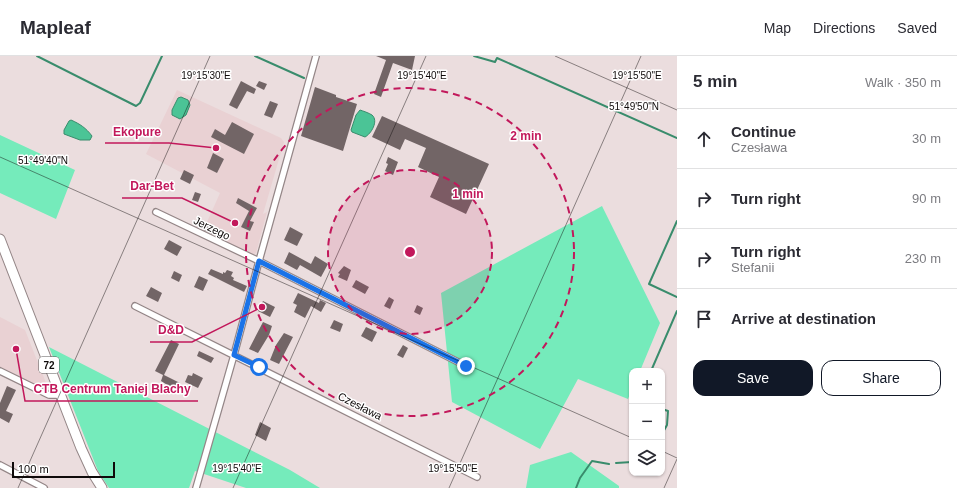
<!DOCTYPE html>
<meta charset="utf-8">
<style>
:root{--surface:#fff;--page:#f7f7f7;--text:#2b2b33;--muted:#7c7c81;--line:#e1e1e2;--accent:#111827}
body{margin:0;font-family:Helvetica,sans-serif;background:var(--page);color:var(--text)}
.controls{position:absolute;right:12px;bottom:12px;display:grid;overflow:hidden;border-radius:8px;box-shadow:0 1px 3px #0004}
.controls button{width:36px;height:36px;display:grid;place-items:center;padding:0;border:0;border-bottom:1px solid var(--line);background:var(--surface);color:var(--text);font:20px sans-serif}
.scale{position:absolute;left:12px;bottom:10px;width:103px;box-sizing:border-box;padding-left:4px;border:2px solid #0f0a0a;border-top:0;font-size:11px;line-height:14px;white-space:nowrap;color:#0f0a0a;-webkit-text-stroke:3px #fff;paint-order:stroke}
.stop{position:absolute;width:12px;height:12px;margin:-9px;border:3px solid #1a73e8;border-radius:50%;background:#fff}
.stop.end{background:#1a73e8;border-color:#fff;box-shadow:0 1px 4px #0008}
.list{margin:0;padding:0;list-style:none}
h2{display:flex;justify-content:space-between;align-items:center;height:52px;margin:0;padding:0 16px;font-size:17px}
h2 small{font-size:13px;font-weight:400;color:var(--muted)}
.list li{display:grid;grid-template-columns:26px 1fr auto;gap:12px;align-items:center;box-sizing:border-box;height:60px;padding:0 16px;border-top:1px solid var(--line)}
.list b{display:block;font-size:15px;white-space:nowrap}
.list p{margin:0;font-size:13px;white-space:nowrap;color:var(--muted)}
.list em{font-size:13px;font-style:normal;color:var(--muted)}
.actions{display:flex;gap:8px;padding:12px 16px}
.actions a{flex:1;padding:9px 0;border:1px solid var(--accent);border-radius:12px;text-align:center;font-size:14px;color:var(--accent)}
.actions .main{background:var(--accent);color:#fff}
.icon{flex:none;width:22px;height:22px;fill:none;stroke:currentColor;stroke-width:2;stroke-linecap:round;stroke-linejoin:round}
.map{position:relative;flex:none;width:677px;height:432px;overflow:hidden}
header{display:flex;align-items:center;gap:24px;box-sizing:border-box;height:56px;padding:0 20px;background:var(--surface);border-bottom:1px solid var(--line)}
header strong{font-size:19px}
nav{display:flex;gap:22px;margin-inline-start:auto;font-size:14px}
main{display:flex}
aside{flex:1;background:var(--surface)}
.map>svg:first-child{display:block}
.built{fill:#e9d1d3}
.green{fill:#75ebbb}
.water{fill:#4bc496;stroke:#398c6c}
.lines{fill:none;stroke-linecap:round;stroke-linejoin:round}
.stream{stroke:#398c6c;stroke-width:2}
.building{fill:#726566}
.minor-casing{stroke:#948687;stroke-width:8}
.primary-casing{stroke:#948687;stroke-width:11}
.minor{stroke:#fff;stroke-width:5.5}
.primary{stroke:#fff;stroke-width:9}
.route{stroke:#1a73e8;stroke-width:5}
.ticks{fill:none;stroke:#0f0a0a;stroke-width:1;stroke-opacity:0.45}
.ring{fill:none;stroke:#c2185b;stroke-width:2;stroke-dasharray:7 5}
.labels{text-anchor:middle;stroke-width:3;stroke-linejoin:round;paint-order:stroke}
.shield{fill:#fff;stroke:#575454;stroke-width:1}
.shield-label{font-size:10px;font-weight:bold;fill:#0f0a0a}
.street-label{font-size:11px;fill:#0f0a0a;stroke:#fff}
.ticks-label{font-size:10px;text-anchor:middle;fill:#0f0a0a;stroke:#fff;stroke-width:3;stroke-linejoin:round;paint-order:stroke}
.centre{fill:#c2185b;stroke:#fff;stroke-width:2}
.ring-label{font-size:12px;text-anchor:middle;font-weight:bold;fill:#c2185b;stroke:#fff;stroke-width:3;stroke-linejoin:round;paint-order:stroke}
.leader{fill:none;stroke:#c2185b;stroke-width:1.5}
.callout-dot{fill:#c2185b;stroke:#fff;stroke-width:1.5}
.callout-label{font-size:12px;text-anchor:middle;font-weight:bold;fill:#c2185b;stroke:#fff;stroke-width:3;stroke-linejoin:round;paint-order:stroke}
</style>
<header>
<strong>Mapleaf</strong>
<nav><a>Map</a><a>Directions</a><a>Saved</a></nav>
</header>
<main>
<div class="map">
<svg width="677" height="432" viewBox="0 0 677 432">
<rect width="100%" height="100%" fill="#ebddde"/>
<path class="built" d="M 177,34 L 281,82 L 284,86 L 263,158 L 267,156 L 256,197 L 252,199 L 203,175 L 220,137 L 146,98 Z
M 0,261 L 25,274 L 50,337 L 0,311 Z"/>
<path class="green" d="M 0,79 L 75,114 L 56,163 L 0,137 Z
M 602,150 L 660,267 L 640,315 L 632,315 L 632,333 L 628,343 L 578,323 L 540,393 L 452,346 L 441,237 Z
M 49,291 L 290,414 L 320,432 L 246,432 L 195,415 L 189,432 L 109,432 L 98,415 Z
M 571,396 L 619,430 L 619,432 L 526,432 L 530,409 Z"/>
<path class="water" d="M 181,41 L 188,44 L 190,49 L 186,59 L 180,63 L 172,59 L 172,54 L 178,42 Z
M 360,54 C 363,55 369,57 372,59 C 379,65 371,78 365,81 L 352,76 L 351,74 L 356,59 Z
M 71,64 C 80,68 86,72 92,80 L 90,84 L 80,84 L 64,78 L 64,74 L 69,65 Z"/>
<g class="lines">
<path class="stream" d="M 37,0 L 136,50 L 140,47 L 162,0
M 255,0 L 304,22
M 474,0 L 495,6 L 497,2 L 677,82
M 677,165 L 649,228 L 677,241
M 651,315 L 677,255
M 662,353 L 668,355 L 667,369 L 662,378
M 616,407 L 632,406
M 576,432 L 580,422 L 592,405 L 609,408"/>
</g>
<path class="building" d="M 376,0 L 415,0 L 412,14 L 393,7 L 381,41 L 374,38 L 386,4 Z
M 241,25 L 256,33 L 254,38 L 247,35 L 237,53 L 229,49 Z
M 259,25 L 267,28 L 264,34 L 256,30 Z
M 315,31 L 336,39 L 336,41 L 357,48 L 343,95 L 301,80 Z
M 270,45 L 278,48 L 272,62 L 264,59 Z
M 382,60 L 489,108 L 466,158 L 430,141 L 439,121 L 418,111 L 426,92 L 405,83 L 400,94 L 372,81 Z
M 232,66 L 254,78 L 244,98 L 211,81 L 215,73 L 225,79 Z
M 213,97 L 224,103 L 217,117 L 207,112 Z
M 388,101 L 398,106 L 393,119 L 385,115 L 388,108 L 386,107 Z
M 184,114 L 194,119 L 190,128 L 180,123 Z
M 195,136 L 201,138 L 198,146 L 192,144 Z
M 238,142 L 257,152 L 250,165 L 254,166 L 250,175 L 241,171 L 249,155 L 236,147 Z
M 206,168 L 224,176 L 221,182 L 203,174 Z
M 290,171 L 303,178 L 297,190 L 284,184 Z
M 169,184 L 182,191 L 177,200 L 164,193 Z
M 289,196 L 311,208 L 315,200 L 328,208 L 321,221 L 300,209 L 297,214 L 284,207 Z
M 344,210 L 351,214 L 347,225 L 338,221 L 340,218 L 338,217 Z
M 211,213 L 223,218 L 223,216 L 225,217 L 227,214 L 233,216 L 231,220 L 234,222 L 233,224 L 247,230 L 244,236 L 208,218 Z
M 174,215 L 182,219 L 179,226 L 171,222 Z
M 199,220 L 208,224 L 203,235 L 194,231 Z
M 356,224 L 369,231 L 365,238 L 352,231 Z
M 151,231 L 162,237 L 158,246 L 146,240 Z
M 298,237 L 319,247 L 320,244 L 326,247 L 321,256 L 311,250 L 305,262 L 294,256 L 297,249 L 293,247 Z
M 389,241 L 394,244 L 390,253 L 384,250 Z
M 263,245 L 275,251 L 270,261 L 258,255 Z
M 417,249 L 423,252 L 420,259 L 414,256 Z
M 334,264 L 343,268 L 340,276 L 330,272 Z
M 263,266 L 272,270 L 269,279 L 258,297 L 249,293 Z
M 366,271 L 377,276 L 372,286 L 361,280 Z
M 284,277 L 293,281 L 279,308 L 270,304 L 276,289 Z
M 171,284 L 179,288 L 164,319 L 180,327 L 177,335 L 161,325 L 163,319 L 155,315 Z
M 403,289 L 408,292 L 403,302 L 397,299 Z
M 199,295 L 214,302 L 211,307 L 197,300 Z
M 193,317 L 203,322 L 198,332 L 185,326 L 188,319 L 192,320 Z
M 7,330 L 16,334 L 6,355 L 13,358 L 9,367 L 0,362 L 0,347 Z
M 260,366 L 271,372 L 266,385 L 255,379 Z"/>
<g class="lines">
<defs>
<path id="minor" d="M 156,156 L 259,205 L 466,310
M 135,250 L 477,421
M 0,315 L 49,339 L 60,339
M 0,409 L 44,432
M 196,432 L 234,299 L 259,205 L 316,0"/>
<path id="primary" d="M 0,183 L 81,392 L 92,416 L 102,432"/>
</defs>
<use href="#minor" class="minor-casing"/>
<use href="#primary" class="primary-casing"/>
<use href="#minor" class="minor"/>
<use href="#primary" class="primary"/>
</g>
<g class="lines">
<path class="route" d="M 259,311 L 234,299 L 259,205 L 466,310"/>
</g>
<path class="ticks" d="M 555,0 L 677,54M 0,101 L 632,382M 662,395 L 677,402M 18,432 L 210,0M 233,432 L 426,0M 449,432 L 641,0M 664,432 L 677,403"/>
<circle cx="410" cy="196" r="82" fill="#c2185b" fill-opacity=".12"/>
<g class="ring">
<circle cx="410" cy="196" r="82"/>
<circle cx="410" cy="196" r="164"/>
</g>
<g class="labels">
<rect class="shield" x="39" y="301" width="20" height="16" rx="3"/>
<g class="shield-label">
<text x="49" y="313">72</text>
</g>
<g class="street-label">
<text transform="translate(212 172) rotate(26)" y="4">Jerzego</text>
<text transform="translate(360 350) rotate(27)" y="4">Czesława</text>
</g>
</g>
<g class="ticks-label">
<text x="206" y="23">19°15'30"E</text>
<text x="422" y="23">19°15'40"E</text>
<text x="637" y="23">19°15'50"E</text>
<text x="634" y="54">51°49'50"N</text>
<text x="43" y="108">51°49'40"N</text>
<text x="237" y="416">19°15'40"E</text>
<text x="453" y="416">19°15'50"E</text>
</g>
<circle cx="410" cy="196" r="6" class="centre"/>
<g class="ring-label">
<text x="526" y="84">2 min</text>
<text x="468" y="142">1 min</text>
</g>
<path class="leader" d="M216 92L169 87H105M235 167L182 142H122M262 251L192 286H150M16 293L25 345H198"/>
<g class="callout-dot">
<circle cx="216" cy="92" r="4"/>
<circle cx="235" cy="167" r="4"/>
<circle cx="262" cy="251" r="4"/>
<circle cx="16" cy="293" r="4"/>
</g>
<g class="callout-label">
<text x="137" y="80">Ekopure</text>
<text x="152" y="134">Dar-Bet</text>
<text x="171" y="278">D&amp;D</text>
<text x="112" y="337">CTB Centrum Taniej Blachy</text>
</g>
</svg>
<div class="controls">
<button>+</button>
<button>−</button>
<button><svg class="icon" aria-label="layers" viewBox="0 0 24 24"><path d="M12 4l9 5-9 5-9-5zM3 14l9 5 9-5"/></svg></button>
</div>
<div class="scale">100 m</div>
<div class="stop" style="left:259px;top:311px"></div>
<div class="stop end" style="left:466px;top:310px"></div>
</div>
<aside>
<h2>5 min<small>Walk · 350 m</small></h2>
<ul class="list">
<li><svg class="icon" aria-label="ahead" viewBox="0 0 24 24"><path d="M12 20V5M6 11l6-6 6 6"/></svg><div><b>Continue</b><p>Czesława</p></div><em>30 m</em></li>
<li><svg class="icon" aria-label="right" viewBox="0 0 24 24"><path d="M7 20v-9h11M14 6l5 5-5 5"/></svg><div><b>Turn right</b></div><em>90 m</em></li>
<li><svg class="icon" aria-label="right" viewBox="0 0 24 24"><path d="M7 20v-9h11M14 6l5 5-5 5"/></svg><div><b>Turn right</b><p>Stefanii</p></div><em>230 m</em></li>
<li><svg class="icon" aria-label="arrive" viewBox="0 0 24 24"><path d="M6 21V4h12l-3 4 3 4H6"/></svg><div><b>Arrive at destination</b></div></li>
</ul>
<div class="actions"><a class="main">Save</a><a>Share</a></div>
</aside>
</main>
